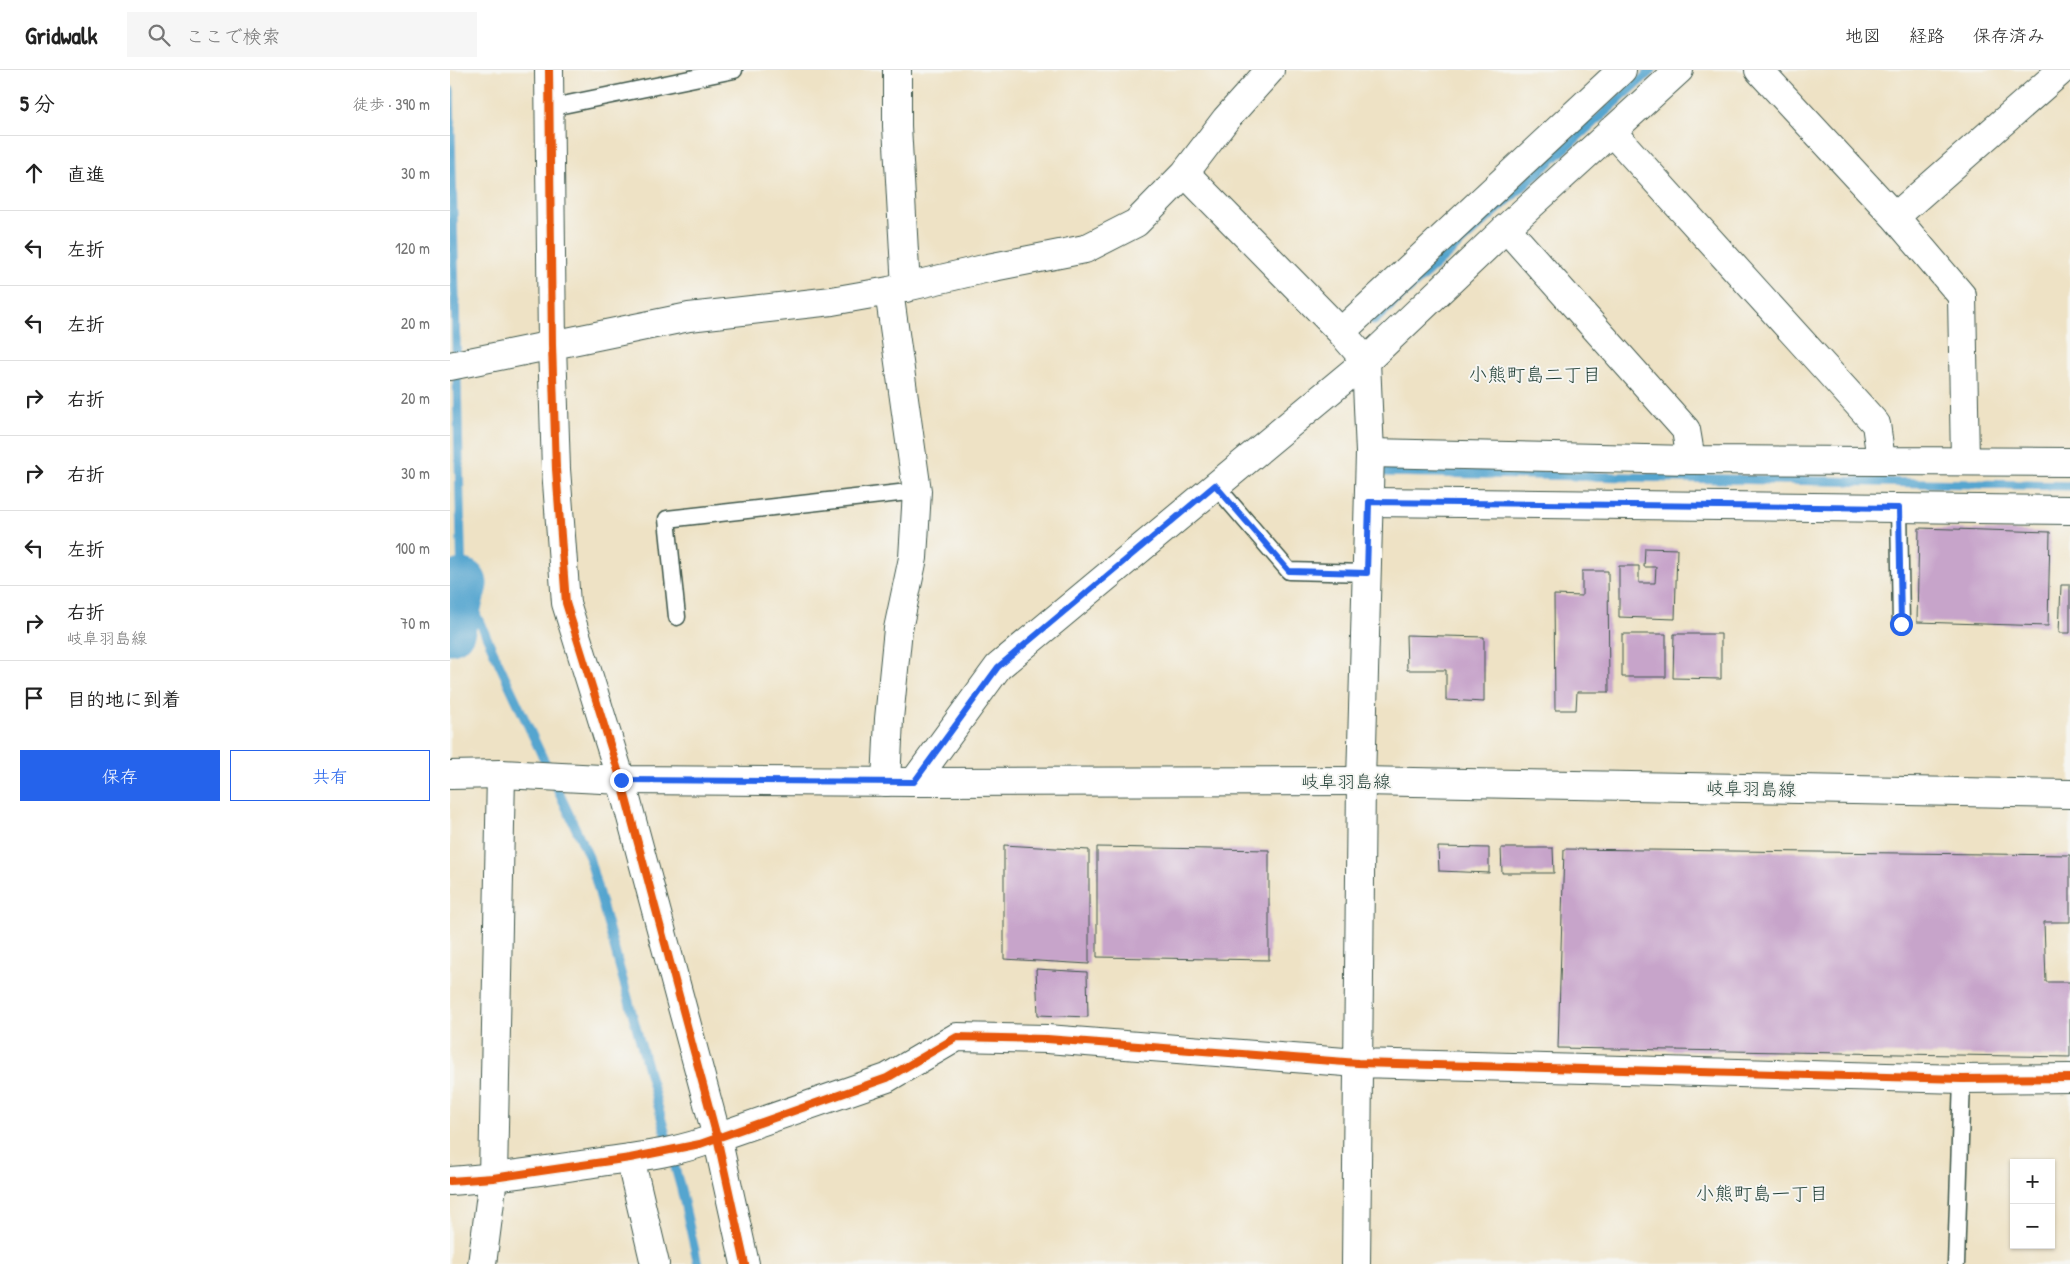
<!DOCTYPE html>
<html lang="ja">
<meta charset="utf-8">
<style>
:root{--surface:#fff;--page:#f6f6f6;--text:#222;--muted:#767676;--line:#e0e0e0;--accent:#2563eb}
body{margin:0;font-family:"Patrick Hand","Klee One",sans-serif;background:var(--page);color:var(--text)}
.controls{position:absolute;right:15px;bottom:15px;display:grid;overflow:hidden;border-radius:0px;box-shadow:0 1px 4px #0004}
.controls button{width:45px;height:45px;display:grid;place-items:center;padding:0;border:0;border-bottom:1px solid var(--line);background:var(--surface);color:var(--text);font:25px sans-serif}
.stop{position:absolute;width:15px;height:15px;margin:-11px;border:4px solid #2563eb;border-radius:50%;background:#fff}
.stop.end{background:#2563eb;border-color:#fff;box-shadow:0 1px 5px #0008}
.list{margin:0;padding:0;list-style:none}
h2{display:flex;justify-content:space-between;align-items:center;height:65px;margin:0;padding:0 20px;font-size:21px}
h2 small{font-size:16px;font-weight:400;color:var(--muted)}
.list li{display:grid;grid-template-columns:32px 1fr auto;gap:15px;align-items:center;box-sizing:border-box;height:75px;padding:0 20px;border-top:1px solid var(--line)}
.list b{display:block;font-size:19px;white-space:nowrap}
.list p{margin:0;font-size:16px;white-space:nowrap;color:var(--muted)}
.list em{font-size:16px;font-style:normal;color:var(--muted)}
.actions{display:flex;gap:10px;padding:15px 20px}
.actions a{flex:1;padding:11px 0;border:1px solid var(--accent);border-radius:0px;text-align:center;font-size:18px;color:var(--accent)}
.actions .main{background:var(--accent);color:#fff}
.icon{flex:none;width:28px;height:28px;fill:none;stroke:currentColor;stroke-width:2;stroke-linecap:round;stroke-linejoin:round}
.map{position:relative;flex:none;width:1620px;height:1194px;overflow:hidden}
header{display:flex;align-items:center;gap:30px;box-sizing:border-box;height:70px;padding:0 25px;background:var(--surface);border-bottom:1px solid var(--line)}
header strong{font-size:24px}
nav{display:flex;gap:28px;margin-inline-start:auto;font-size:18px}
.search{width:350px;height:45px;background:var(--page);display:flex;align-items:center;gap:12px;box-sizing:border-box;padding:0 18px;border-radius:0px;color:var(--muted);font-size:19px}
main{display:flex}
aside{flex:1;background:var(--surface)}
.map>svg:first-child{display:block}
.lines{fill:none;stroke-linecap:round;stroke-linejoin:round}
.stream{stroke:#55a5cf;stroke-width:9}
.river{stroke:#55a5cf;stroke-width:51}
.building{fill:#c7a4ca}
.service-casing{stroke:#3e564a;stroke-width:19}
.minor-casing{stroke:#3e564a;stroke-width:30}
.tertiary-casing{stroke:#3e564a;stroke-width:30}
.secondary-casing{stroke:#3e564a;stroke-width:30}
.service{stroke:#fff;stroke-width:16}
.minor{stroke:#fff;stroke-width:28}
.tertiary{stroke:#fff;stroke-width:28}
.secondary{stroke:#fff;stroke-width:28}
.cycleway-casing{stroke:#f6f6f2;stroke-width:11}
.cycleway{stroke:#e8590c;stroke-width:8}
.route{stroke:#2563eb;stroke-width:6}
.labels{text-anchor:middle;stroke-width:4;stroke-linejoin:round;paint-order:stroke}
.street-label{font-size:18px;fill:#1f3d34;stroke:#f6f6f2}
.neighbourhood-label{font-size:19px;fill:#1f3d34;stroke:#f6f6f2}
</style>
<header>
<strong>Gridwalk</strong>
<div class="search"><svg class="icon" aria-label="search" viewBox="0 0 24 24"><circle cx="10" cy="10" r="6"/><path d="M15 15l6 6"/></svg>ここで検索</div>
<nav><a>地図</a><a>経路</a><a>保存済み</a></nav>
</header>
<main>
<aside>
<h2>5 分<small>徒歩 · 390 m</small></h2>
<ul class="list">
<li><svg class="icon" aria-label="ahead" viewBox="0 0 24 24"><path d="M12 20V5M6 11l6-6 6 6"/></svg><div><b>直進</b></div><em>30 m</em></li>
<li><svg class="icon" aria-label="left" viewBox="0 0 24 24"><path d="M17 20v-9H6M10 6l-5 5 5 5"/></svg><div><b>左折</b></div><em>120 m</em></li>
<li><svg class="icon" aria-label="left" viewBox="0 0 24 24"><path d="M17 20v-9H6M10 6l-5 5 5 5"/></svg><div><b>左折</b></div><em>20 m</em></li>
<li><svg class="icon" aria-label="right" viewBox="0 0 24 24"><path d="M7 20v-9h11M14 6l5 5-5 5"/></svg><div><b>右折</b></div><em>20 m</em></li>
<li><svg class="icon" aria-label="right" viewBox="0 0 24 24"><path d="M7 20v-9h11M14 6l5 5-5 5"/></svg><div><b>右折</b></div><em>30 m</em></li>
<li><svg class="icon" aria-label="left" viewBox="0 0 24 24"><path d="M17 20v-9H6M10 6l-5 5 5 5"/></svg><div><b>左折</b></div><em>100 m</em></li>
<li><svg class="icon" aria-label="right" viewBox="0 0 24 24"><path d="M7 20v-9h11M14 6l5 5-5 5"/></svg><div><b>右折</b><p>岐阜羽島線</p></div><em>70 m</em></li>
<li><svg class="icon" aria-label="arrive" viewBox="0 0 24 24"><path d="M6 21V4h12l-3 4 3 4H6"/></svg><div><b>目的地に到着</b></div></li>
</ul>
<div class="actions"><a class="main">保存</a><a>共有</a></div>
</aside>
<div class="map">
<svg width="1620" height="1194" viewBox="0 0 1620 1194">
<rect width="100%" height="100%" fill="#f6f6f2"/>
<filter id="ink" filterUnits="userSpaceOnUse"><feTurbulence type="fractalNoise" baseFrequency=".02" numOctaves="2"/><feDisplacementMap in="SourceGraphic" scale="10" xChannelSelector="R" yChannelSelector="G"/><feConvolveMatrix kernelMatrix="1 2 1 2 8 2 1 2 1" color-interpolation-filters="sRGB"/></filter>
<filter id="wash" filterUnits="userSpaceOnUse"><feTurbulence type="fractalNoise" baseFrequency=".0096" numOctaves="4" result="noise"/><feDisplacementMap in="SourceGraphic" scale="20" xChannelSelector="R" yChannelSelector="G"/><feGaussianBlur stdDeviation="1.12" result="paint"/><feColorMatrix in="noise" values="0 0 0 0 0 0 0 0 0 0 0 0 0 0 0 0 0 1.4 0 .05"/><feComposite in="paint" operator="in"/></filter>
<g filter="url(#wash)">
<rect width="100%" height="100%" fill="#eee2c5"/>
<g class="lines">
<path class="stream" d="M 0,20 L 12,514 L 139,787 L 231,1119 L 248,1194
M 924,251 L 1202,0
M 932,402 L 1620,416"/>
<path class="river" d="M 0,559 L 12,514"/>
</g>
<g id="blocks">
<path class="building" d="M 1469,458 L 1600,462 L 1598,556 L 1467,552 Z
M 1195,478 L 1227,479 L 1225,549 L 1169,547 L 1169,496 L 1189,496 L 1189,513 L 1205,513 L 1206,497 L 1194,497 Z
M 1132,501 L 1158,501 L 1159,622 L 1127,622 L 1126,640 L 1105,640 L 1104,525 L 1132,526 Z
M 1611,515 L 1620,515 L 1620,563 L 1609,563 Z
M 1172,564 L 1216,564 L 1216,607 L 1172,607 Z
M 1224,564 L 1271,564 L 1271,609 L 1223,608 Z
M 956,565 L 1034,567 L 1034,632 L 996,630 L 996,600 L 957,600 Z
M 554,775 L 639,780 L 639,894 L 554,889 Z
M 647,777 L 819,780 L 819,890 L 647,887 Z
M 988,777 L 1039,778 L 1039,803 L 989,801 Z
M 1051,778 L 1103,778 L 1104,803 L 1052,803 Z
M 1114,779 L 1620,785 L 1620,852 L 1594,852 L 1596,912 L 1620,912 L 1620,987 L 1108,978 Z
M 586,899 L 637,902 L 638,947 L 588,945 Z"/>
</g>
</g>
<g filter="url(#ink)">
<use href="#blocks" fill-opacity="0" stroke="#3e564a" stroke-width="1"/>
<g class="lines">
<defs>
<path id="service" d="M 98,38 L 284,0
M 765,415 L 839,501 L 917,503
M 1449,438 L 1451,554
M 227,547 L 217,449 L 467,421
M 1506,1194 L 1512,1009"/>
<path id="minor" d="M 99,0 L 102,275 L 106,399 L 116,533 L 171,710 L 267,1067 L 295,1194
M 447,0 L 447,56 L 456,218
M 1309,0 L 1445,147 L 1512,226 L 1515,391
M 1161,61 L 1426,354 L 1431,390
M 1445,147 L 1612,0
M 1056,158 L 1236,360 L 1241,390
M 891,262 L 1172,0
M 0,296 L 239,247 L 382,231 L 439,221 L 538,198 L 635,179 L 686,153 L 735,103 L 776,49 L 820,0
M 920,383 L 1241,390 L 1620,392
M 919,432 L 1620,440
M 436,712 L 439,649 L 448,559 L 463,488 L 467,421 L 439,221
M 464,712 L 548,597 L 916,291 L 891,262 L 735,103
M 267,1067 L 437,1008 L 507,967 L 597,969 L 908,993 L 1512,1009 L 1620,1008
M 180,1088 L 205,1194
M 32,1194 L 43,1108 L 51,704
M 906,1194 L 911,711"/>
<path id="tertiary" d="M 911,711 L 920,383 L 916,291 L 1056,158 L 1229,0
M 0,1111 C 48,1108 96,1100 144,1093 C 185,1087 229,1083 267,1067"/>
<path id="secondary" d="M 0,705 L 51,704 L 171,710 L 464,712 L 911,711 L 1620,724"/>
</defs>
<use href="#service" class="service-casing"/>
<use href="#minor" class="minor-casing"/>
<use href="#tertiary" class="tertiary-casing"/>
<use href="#secondary" class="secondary-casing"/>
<use href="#service" class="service"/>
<use href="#minor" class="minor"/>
<use href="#tertiary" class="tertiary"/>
<use href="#secondary" class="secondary"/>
<defs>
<path id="cycleway" d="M 99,0 L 102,275 L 106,399 L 116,533 L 171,710 L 267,1067 L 295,1194
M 0,1111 L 43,1108 L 180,1088 L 250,1074 L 437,1008 L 507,967 L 597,969 L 908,993 L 1512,1009 L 1620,1008"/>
</defs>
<use href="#cycleway" class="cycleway-casing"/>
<use href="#cycleway" class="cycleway"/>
</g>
</g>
<g class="lines" filter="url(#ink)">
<path class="route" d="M 171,710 L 464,712 L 548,597 L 765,415 L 839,501 L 917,503 L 919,432 L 1449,438 L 1451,554"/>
</g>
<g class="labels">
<g class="street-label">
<text x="896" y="718">岐阜羽島線</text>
<text transform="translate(1301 719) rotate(1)" y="6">岐阜羽島線</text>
</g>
<g class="neighbourhood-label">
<text x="1085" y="311">小熊町島二丁目</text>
<text x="1312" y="1130">小熊町島一丁目</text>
</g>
</g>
</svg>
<div class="controls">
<button>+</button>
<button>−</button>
</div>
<div class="stop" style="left:1451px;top:554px"></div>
<div class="stop end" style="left:171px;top:710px"></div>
</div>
</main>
